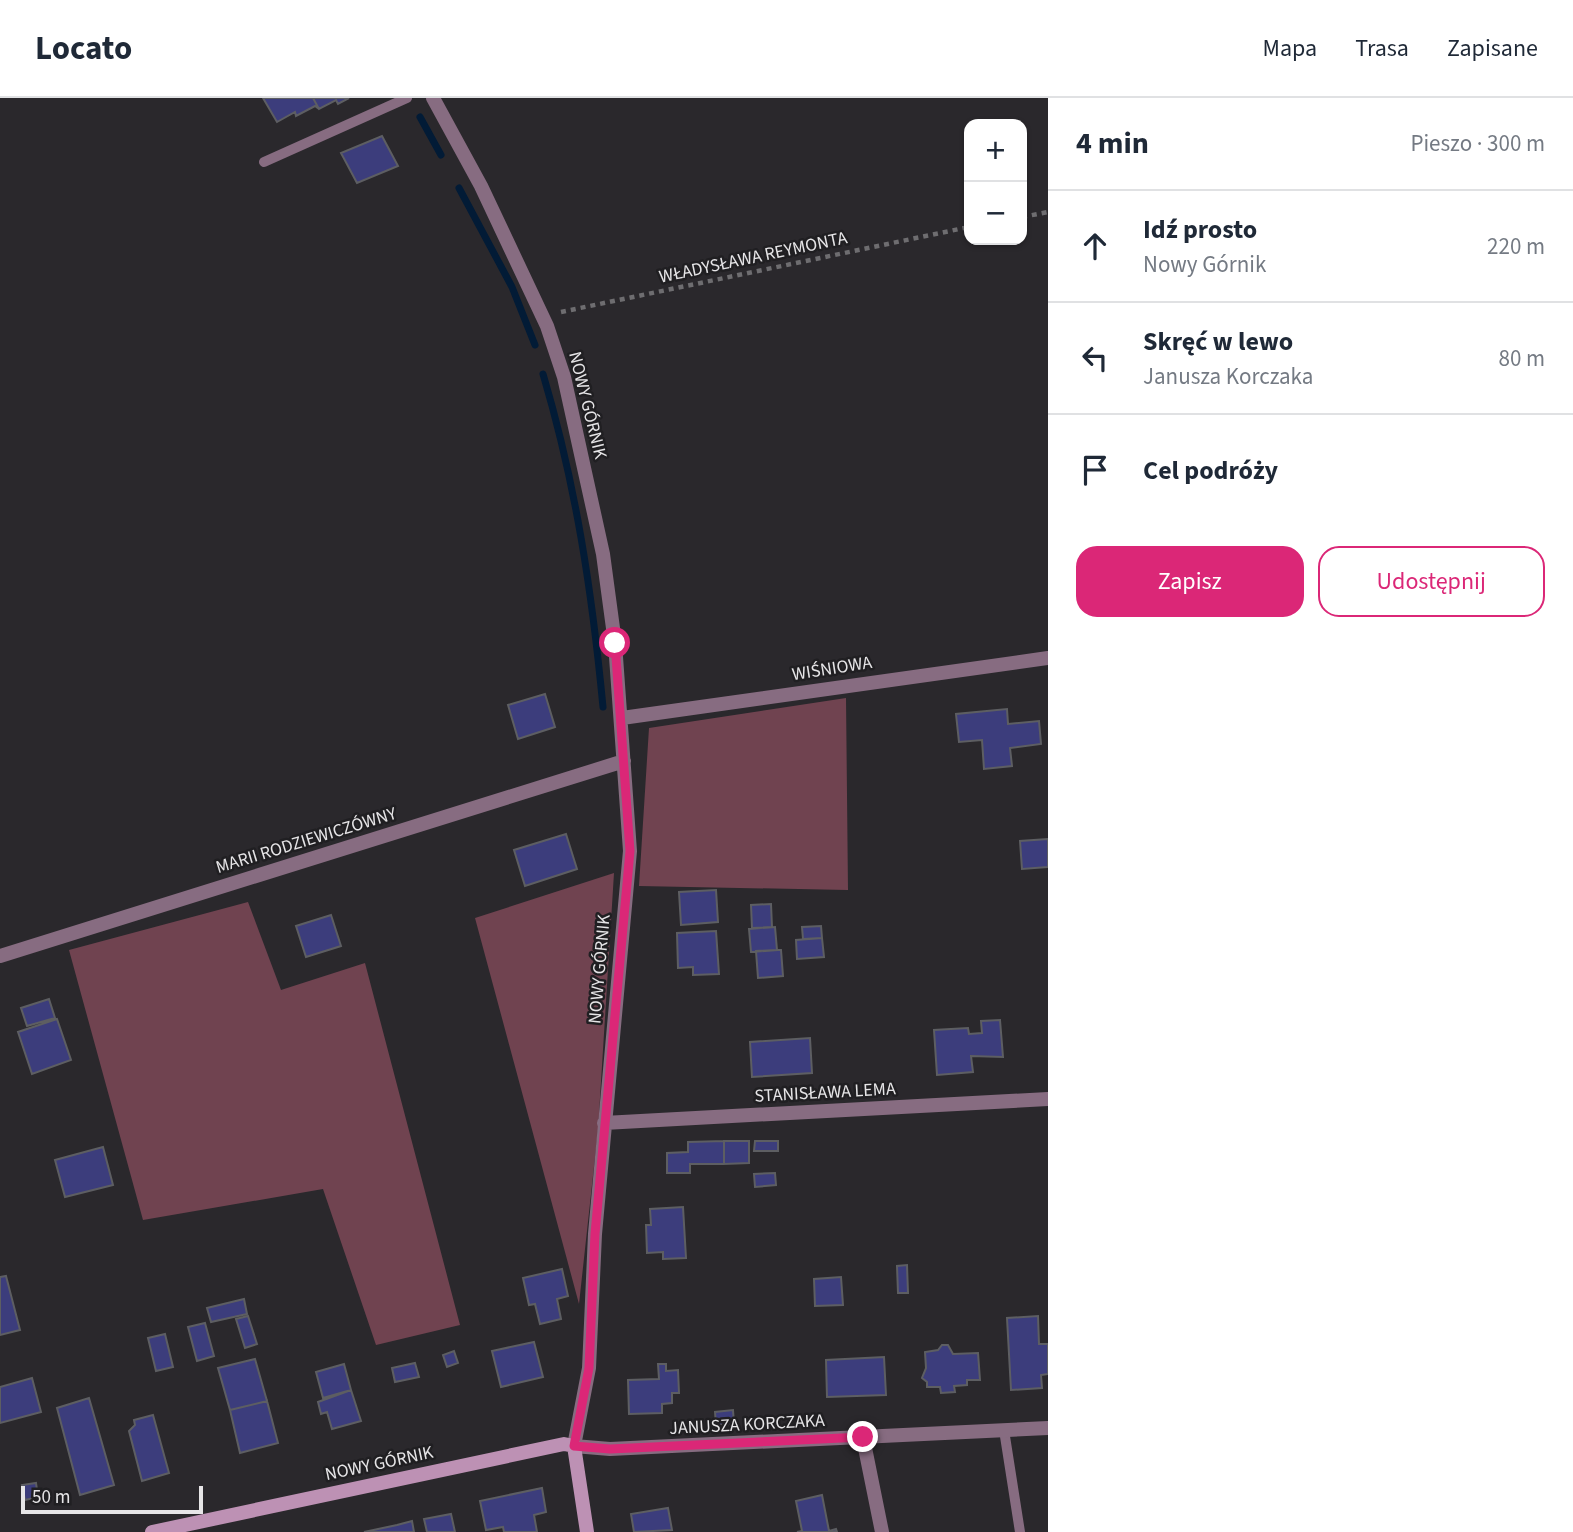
<!DOCTYPE html>
<html lang="pl">
<meta charset="utf-8">
<style>
:root{--surface:#fff;--page:#f6f6f7;--text:#1f2937;--muted:#747a83;--line:#e0e1e3;--accent:#db2777}
body{margin:0;font-family:"Source Sans 3",sans-serif;background:var(--page);color:var(--text)}
.controls{position:absolute;right:21px;top:21px;display:grid;overflow:hidden;border-radius:14px;box-shadow:0 2px 5px #0004}
.controls button{width:63px;height:63px;display:grid;place-items:center;padding:0;border:0;border-bottom:2px solid var(--line);background:var(--surface);color:var(--text);font:35px sans-serif}
.scale{position:absolute;left:21px;bottom:18px;width:182px;box-sizing:border-box;padding-left:7px;border:4px solid #e6e5e7;border-top:0;font-size:19px;line-height:24px;white-space:nowrap;color:#e6e5e7;-webkit-text-stroke:5px #201f22;paint-order:stroke}
.stop{position:absolute;width:21px;height:21px;margin:-16px;border:5px solid #db2777;border-radius:50%;background:#fff}
.stop.end{background:#db2777;border-color:#fff;box-shadow:0 2px 7px #0008}
.list{margin:0;padding:0;list-style:none}
h2{display:flex;justify-content:space-between;align-items:center;height:91px;margin:0;padding:0 28px;font-size:30px}
h2 small{font-size:23px;font-weight:400;color:var(--muted)}
.list li{display:grid;grid-template-columns:46px 1fr auto;gap:21px;align-items:center;box-sizing:border-box;height:112px;padding:0 28px;border-top:2px solid var(--line)}
.list b{display:block;font-size:26px;white-space:nowrap}
.list p{margin:0;font-size:23px;white-space:nowrap;color:var(--muted)}
.list em{font-size:23px;font-style:normal;color:var(--muted)}
.actions{display:flex;gap:14px;padding:21px 28px}
.actions a{flex:1;padding:16px 0;border:2px solid var(--accent);border-radius:21px;text-align:center;font-size:24px;color:var(--accent)}
.actions .main{background:var(--accent);color:#fff}
.icon{flex:none;width:38px;height:38px;fill:none;stroke:currentColor;stroke-width:2;stroke-linecap:round;stroke-linejoin:round}
.map{position:relative;flex:none;width:1048px;height:1434px;overflow:hidden}
header{display:flex;align-items:center;gap:42px;box-sizing:border-box;height:98px;padding:0 35px;background:var(--surface);border-bottom:2px solid var(--line)}
header strong{font-size:33px}
nav{display:flex;gap:38px;margin-inline-start:auto;font-size:24px}
main{display:flex}
aside{flex:1;background:var(--surface)}
.map>svg:first-child{display:block}
.green{fill:#704350}
.lines{fill:none;stroke-linecap:round;stroke-linejoin:round}
.stream{stroke:#021b36;stroke-width:7}
.building{fill:#3c3d7c;stroke:#5d5e62;stroke-width:2}
.path{stroke:#6e6d70;stroke-width:4.5;stroke-dasharray:5 5;stroke-linecap:butt}
.lane{stroke:#876c81;stroke-width:10}
.street{stroke:#876c81;stroke-width:14}
.secondary{stroke:#bd91b4;stroke-width:14}
.route{stroke:#db2777;stroke-width:9}
.labels{text-anchor:middle;stroke-width:5;stroke-linejoin:round;paint-order:stroke}
.street-label{font-size:18px;fill:#e6e5e7;stroke:#201f22}
</style>
<header>
<strong>Locato</strong>
<nav><a>Mapa</a><a>Trasa</a><a>Zapisane</a></nav>
</header>
<main>
<div class="map">
<svg width="1048" height="1434" viewBox="0 0 1048 1434">
<rect width="100%" height="100%" fill="#2a282c"/>
<path class="green" d="M 846,600 L 848,792 L 639,788 L 649,630 Z
M 614,775 L 598,1032 L 579,1206 L 475,820 Z
M 248,804 L 281,892 L 365,865 L 460,1227 L 376,1247 L 323,1091 L 143,1122 L 69,852 Z"/>
<g class="lines">
<path class="stream" d="M 420,19 L 441,57
M 459,90 L 512,189 L 535,247
M 543,276 C 576,387 592,494 603,609"/>
</g>
<path class="building" d="M 263,0 L 313,0 L 319,11 L 315,8 L 296,18 L 295,14 L 277,24 Z
M 313,0 L 349,0 L 338,6 L 336,2 L 319,11 Z
M 382,38 L 398,68 L 357,85 L 341,55 Z
M 545,596 L 555,629 L 518,641 L 508,607 Z
M 1007,611 L 1008,626 L 1039,623 L 1041,646 L 1010,650 L 1012,668 L 984,671 L 982,642 L 959,644 L 956,616 Z
M 566,736 L 577,771 L 525,788 L 514,752 Z
M 1048,741 L 1048,769 L 1022,771 L 1020,743 Z
M 716,792 L 718,824 L 681,827 L 679,794 Z
M 771,806 L 772,829 L 752,830 L 751,807 Z
M 331,817 L 341,848 L 306,859 L 296,828 Z
M 821,828 L 822,840 L 803,841 L 802,829 Z
M 775,829 L 777,852 L 751,854 L 749,831 Z
M 716,833 L 719,876 L 693,877 L 693,869 L 678,870 L 677,835 Z
M 822,840 L 824,859 L 797,861 L 796,842 Z
M 777,852 L 781,852 L 783,878 L 758,880 L 756,853 Z
M 49,901 L 55,920 L 27,928 L 21,910 Z
M 57,921 L 71,962 L 32,976 L 18,934 Z
M 1000,922 L 1003,959 L 971,958 L 973,974 L 937,977 L 934,932 L 968,930 L 969,936 L 982,935 L 981,923 Z
M 810,940 L 812,975 L 752,979 L 750,944 Z
M 724,1043 L 749,1043 L 749,1065 L 724,1066 Z
M 724,1043 L 724,1066 L 690,1066 L 690,1075 L 667,1075 L 667,1055 L 688,1054 L 688,1044 Z
M 755,1043 L 778,1043 L 778,1053 L 754,1053 Z
M 103,1049 L 113,1087 L 65,1099 L 55,1062 Z
M 775,1075 L 776,1087 L 755,1089 L 754,1076 Z
M 683,1109 L 686,1160 L 663,1161 L 663,1154 L 647,1155 L 646,1127 L 651,1127 L 650,1111 Z
M 907,1167 L 908,1195 L 898,1195 L 897,1168 Z
M 562,1171 L 568,1198 L 557,1201 L 561,1221 L 540,1226 L 535,1206 L 529,1207 L 523,1180 Z
M 6,1178 L 20,1232 L 0,1237 L 0,1179 Z
M 841,1179 L 843,1207 L 815,1208 L 814,1181 Z
M 244,1201 L 247,1216 L 211,1224 L 207,1210 Z
M 248,1218 L 257,1246 L 245,1250 L 236,1221 Z
M 1038,1218 L 1039,1246 L 1048,1246 L 1048,1276 L 1041,1277 L 1042,1290 L 1011,1292 L 1007,1220 Z
M 205,1225 L 214,1258 L 197,1263 L 188,1229 Z
M 165,1236 L 173,1269 L 156,1273 L 148,1240 Z
M 534,1244 L 543,1279 L 501,1289 L 492,1253 Z
M 942,1247 L 948,1247 L 953,1256 L 978,1255 L 980,1282 L 967,1282 L 967,1287 L 954,1288 L 955,1294 L 941,1295 L 940,1289 L 927,1289 L 927,1284 L 922,1280 L 926,1270 L 925,1254 L 938,1252 Z
M 454,1253 L 458,1265 L 447,1269 L 443,1257 Z
M 884,1259 L 886,1297 L 827,1299 L 826,1262 Z
M 255,1261 L 267,1303 L 230,1312 L 218,1270 Z
M 415,1265 L 419,1279 L 395,1284 L 392,1270 Z
M 344,1266 L 351,1292 L 323,1300 L 316,1274 Z
M 658,1266 L 666,1266 L 666,1273 L 678,1272 L 679,1295 L 672,1295 L 672,1305 L 662,1306 L 662,1315 L 629,1316 L 628,1282 L 659,1281 Z
M 32,1280 L 41,1314 L 0,1325 L 0,1289 Z
M 351,1292 L 361,1323 L 332,1331 L 327,1314 L 321,1316 L 318,1304 Z
M 89,1300 L 114,1387 L 80,1397 L 57,1310 Z
M 267,1303 L 278,1345 L 240,1355 L 230,1312 Z
M 733,1312 L 734,1326 L 716,1327 L 715,1314 Z
M 153,1317 L 169,1375 L 142,1383 L 129,1333 L 135,1327 L 134,1322 Z
M 36,1385 L 38,1399 L 25,1402 L 22,1387 Z
M 542,1390 L 546,1414 L 534,1417 L 537,1434 L 504,1434 L 503,1429 L 486,1432 L 480,1403 Z
M 822,1397 L 829,1433 L 836,1431 L 837,1434 L 797,1434 L 802,1433 L 796,1403 Z
M 668,1410 L 672,1432 L 634,1434 L 631,1416 Z
M 451,1416 L 455,1434 L 427,1434 L 424,1421 Z
M 412,1423 L 414,1434 L 364,1434 L 397,1427 Z"/>
<g class="lines">
<path class="path" d="M 1022,119 L 1048,114
M 561,214 L 969,129"/>
<path class="lane" d="M 264,64 L 407,0
M 1004,1332 L 1020,1434"/>
<path class="street" d="M 433,0 L 481,88 L 547,228 L 564,279 L 603,456 L 615,545 L 630,753 L 595,1136 L 589,1270 L 574,1348 L 610,1351 L 1048,1330
M 622,620 L 1048,560
M 0,858 L 624,663
M 604,1025 L 1048,1001
M 863,1340 L 882,1434"/>
<path class="secondary" d="M 152,1434 L 564,1346 L 574,1348 L 587,1434"/>
</g>
<g class="lines">
<path class="route" d="M 615,545 L 630,753 L 595,1136 L 589,1270 L 574,1348 L 610,1351 L 863,1339"/>
</g>
<g class="labels">
<g class="street-label">
<text transform="translate(753 159) rotate(-12)" y="6">WŁADYSŁAWA REYMONTA</text>
<text transform="translate(588 307) rotate(76)" y="6">NOWY GÓRNIK</text>
<text transform="translate(832 570) rotate(-9)" y="6">WIŚNIOWA</text>
<text transform="translate(306 742) rotate(-17)" y="6">MARII RODZIEWICZÓWNY</text>
<text transform="translate(599 871) rotate(-85)" y="6">NOWY GÓRNIK</text>
<text transform="translate(825 994) rotate(-3)" y="6">STANISŁAWA LEMA</text>
<text transform="translate(747 1326) rotate(-3)" y="6">JANUSZA KORCZAKA</text>
<text transform="translate(379 1365) rotate(-12)" y="6">NOWY GÓRNIK</text>
</g>
</g>
</svg>
<div class="controls">
<button>+</button>
<button>−</button>
</div>
<div class="scale">50 m</div>
<div class="stop" style="left:615px;top:545px"></div>
<div class="stop end" style="left:863px;top:1339px"></div>
</div>
<aside>
<h2>4 min<small>Pieszo · 300 m</small></h2>
<ul class="list">
<li><svg class="icon" aria-label="ahead" viewBox="0 0 24 24"><path d="M12 20V5M6 11l6-6 6 6"/></svg><div><b>Idź prosto</b><p>Nowy Górnik</p></div><em>220 m</em></li>
<li><svg class="icon" aria-label="left" viewBox="0 0 24 24"><path d="M17 20v-9H6M10 6l-5 5 5 5"/></svg><div><b>Skręć w lewo</b><p>Janusza Korczaka</p></div><em>80 m</em></li>
<li><svg class="icon" aria-label="arrive" viewBox="0 0 24 24"><path d="M6 21V4h12l-3 4 3 4H6"/></svg><div><b>Cel podróży</b></div></li>
</ul>
<div class="actions"><a class="main">Zapisz</a><a>Udostępnij</a></div>
</aside>
</main>
